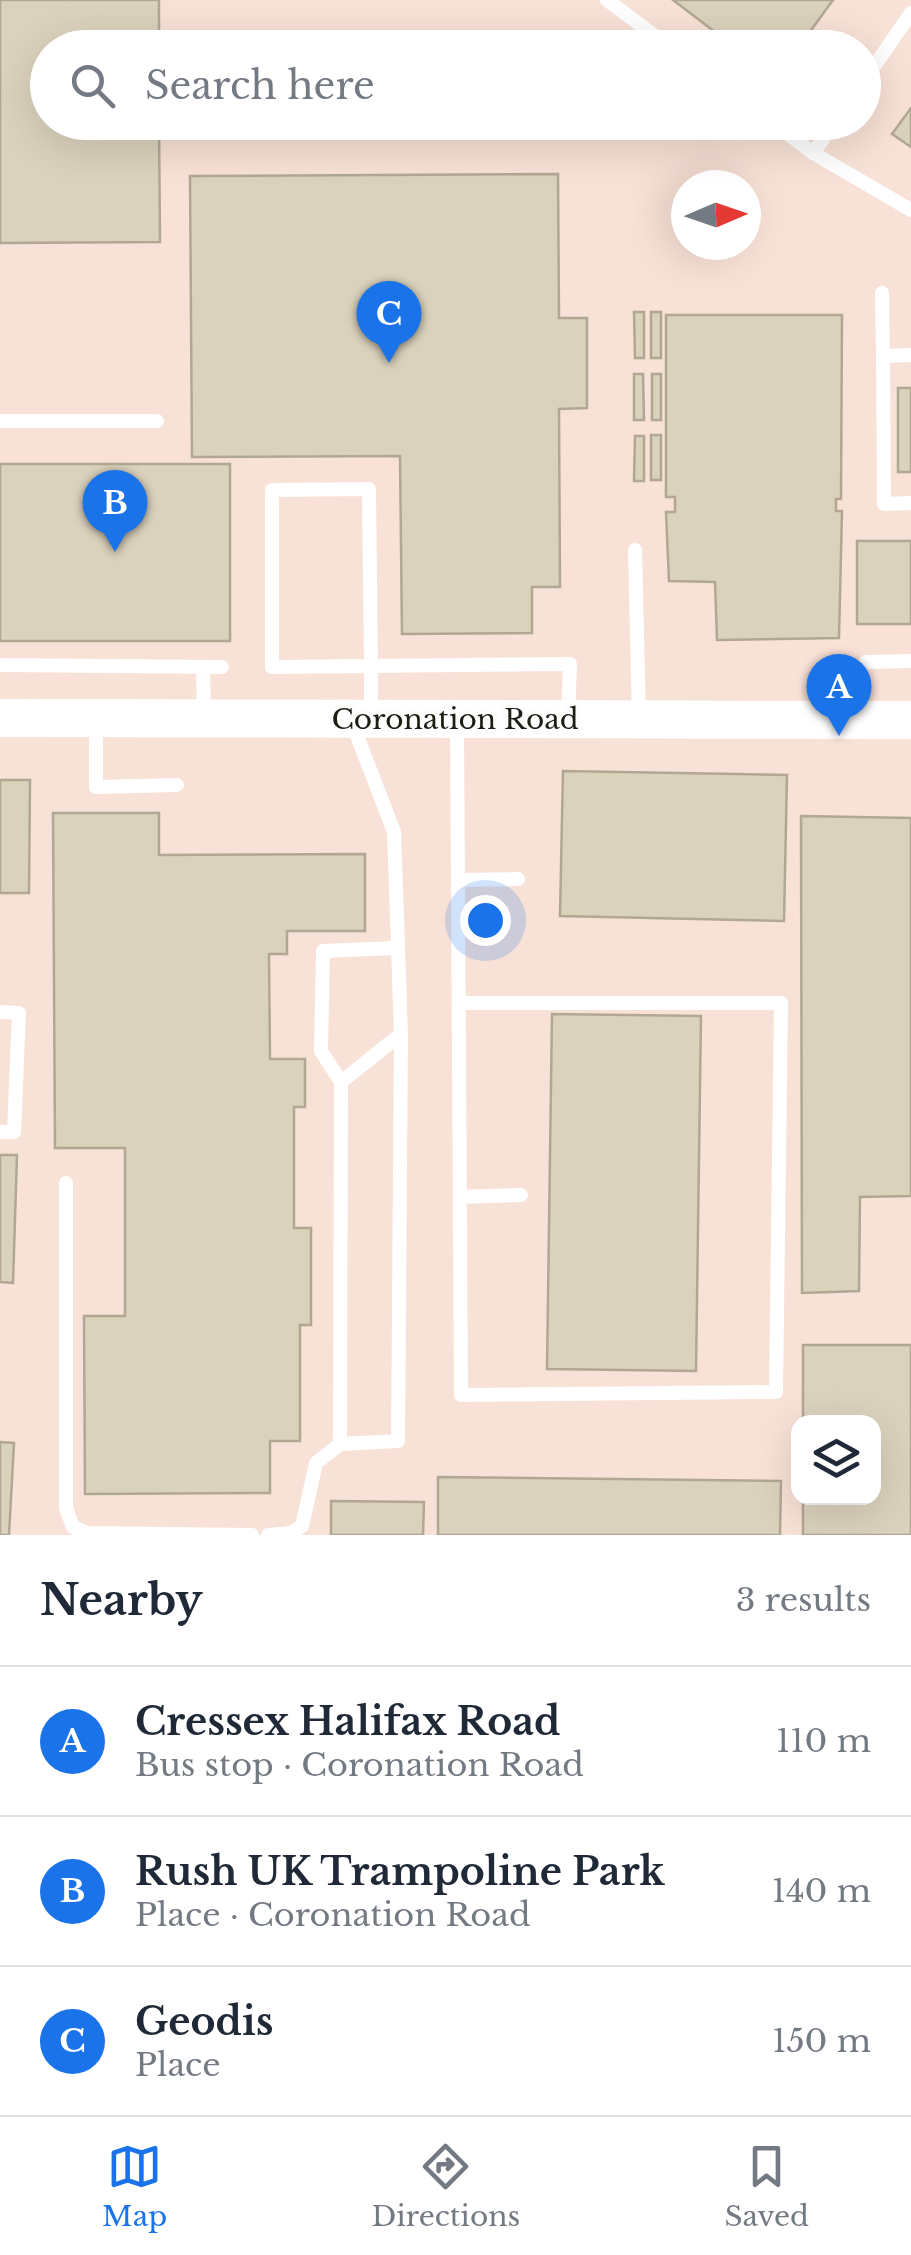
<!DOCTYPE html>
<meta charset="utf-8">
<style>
:root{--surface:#fff;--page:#f2f2f3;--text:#1f2937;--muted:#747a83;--line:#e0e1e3;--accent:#1a73e8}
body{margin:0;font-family:"Libre Baskerville",serif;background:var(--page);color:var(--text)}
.controls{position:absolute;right:30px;bottom:30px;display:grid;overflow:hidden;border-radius:20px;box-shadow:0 10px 40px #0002}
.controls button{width:90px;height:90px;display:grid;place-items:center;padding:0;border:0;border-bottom:2px solid var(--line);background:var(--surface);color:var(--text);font:50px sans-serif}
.compass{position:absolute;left:671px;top:170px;width:90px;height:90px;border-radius:50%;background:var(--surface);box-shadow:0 10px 40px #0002;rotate:88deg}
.you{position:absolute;left:485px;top:920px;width:35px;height:35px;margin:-25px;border:8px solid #fff;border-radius:50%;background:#1a73e8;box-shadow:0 0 0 15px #1a73e833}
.badge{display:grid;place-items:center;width:65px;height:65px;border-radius:50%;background:var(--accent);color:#fff;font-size:32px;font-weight:700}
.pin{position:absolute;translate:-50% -82px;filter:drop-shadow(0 2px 5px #0008)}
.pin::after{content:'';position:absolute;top:52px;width:35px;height:30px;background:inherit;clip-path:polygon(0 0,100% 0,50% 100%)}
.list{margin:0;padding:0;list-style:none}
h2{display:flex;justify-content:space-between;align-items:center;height:130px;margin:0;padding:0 40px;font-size:42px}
h2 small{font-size:32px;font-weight:400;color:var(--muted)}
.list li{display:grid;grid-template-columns:65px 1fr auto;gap:30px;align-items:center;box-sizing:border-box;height:150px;padding:0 40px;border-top:2px solid var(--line)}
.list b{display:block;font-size:38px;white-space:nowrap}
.list p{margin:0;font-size:32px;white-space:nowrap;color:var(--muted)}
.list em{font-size:32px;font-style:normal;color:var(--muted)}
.icon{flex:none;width:55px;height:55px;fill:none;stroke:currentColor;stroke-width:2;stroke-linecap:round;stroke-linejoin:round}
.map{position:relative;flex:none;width:911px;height:1535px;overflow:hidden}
.search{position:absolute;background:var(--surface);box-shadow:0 10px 40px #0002;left:30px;right:30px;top:30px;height:110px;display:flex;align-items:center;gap:25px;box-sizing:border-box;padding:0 35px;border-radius:55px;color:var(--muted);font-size:38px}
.sheet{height:580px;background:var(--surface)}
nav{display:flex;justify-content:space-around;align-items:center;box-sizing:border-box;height:140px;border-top:2px solid var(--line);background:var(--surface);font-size:28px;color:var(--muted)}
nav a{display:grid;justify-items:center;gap:5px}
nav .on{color:var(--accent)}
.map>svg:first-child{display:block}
.industrial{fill:#f8e1d6;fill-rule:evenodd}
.building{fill:#dbd2bd;stroke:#b1a894;stroke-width:2.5}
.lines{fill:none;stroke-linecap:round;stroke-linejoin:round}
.lane{stroke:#fff;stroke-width:14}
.secondary{stroke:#fff;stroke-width:38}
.labels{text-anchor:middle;stroke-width:10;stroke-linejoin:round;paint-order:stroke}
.street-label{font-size:28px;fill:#1f1c14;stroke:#fdfdfd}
</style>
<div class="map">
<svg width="911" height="1535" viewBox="0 0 911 1535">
<rect width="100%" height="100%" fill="#f9efda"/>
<path class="industrial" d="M 0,0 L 911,0 L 911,1535 L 0,1535 ZM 48,48 L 864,48 L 864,122 L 48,122 ZM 686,185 L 746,185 L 746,245 L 686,245 ZM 798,1422 L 874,1422 L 874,1498 L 798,1498 Z"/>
<path class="building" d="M 0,0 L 159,0 L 159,48 L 48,48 L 48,122 L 159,122 L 160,242 L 0,243 Z
M 673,0 L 833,0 L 798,48 L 736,48 Z
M 911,108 L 911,147 L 892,134 Z
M 558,174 L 559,318 L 587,318 L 587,408 L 559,409 L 560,587 L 532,587 L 532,633 L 402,634 L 400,456 L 192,457 L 190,176 Z
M 634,312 L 644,312 L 644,358 L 635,358 Z
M 651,312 L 661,312 L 661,358 L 651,358 Z
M 666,315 L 842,315 L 841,499 L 836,499 L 836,511 L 842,511 L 839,638 L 717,640 L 715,582 L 669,581 L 666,512 L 675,512 L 675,497 L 666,497 Z
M 634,374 L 643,374 L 644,420 L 634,420 Z
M 652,374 L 661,374 L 661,420 L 652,420 Z
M 898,388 L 911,388 L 911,472 L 898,472 Z
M 651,435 L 661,435 L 661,480 L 651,480 Z
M 635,436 L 644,436 L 644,481 L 634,481 Z
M 0,464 L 230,464 L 230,641 L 0,641 Z
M 857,541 L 911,541 L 911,624 L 857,624 Z
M 563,771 L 787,775 L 784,921 L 560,916 Z
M 0,780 L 30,780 L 29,893 L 0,893 Z
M 53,813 L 159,813 L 159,855 L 365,854 L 365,931 L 287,931 L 287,954 L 269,954 L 270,1059 L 305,1059 L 305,1107 L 294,1107 L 294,1228 L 311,1228 L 311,1325 L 300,1325 L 300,1441 L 270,1441 L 270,1493 L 85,1494 L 84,1316 L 125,1316 L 125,1148 L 55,1148 Z
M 801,816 L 911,818 L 911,1196 L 860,1197 L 859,1291 L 802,1293 Z
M 552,1014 L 701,1016 L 696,1371 L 547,1369 Z
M 0,1155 L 17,1155 L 13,1283 L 0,1282 Z
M 803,1345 L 911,1345 L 911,1535 L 803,1535 L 803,1498 L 874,1498 L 874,1422 L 803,1422 Z
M 0,1442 L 14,1443 L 9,1535 L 0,1535 Z
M 438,1477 L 781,1481 L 780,1535 L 438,1535 Z
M 331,1501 L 424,1502 L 423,1535 L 331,1535 Z"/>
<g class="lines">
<path class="lane" d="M 607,0 L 671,48
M 864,81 L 911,13
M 772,122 L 813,153
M 835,122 L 813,153 L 911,210
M 882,293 L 883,356
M 911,355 L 883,356 L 884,504 L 911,503
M 0,421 L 157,421
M 635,550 L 639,719
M 866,662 L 911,661
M 0,665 L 222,667
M 203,667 L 204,716
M 371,715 L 371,666 L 369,489 L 272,490 L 272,667 L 570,664 L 568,719
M 96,718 L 96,787 L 177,785
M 351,720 L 394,832 L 401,1034 L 398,1441 L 340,1444 L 341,1082 L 401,1034
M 457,720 L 461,1395 L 776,1392 L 781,1003 L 459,1003
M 458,880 L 518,879
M 0,1012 L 19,1013 L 14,1132 L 0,1132
M 341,1082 L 321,1051 L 323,951 L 396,948
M 66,1183 L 66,1508 L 73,1527 L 87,1533 L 252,1535
M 460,1197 L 521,1195
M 268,1535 L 291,1533 L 302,1526 L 316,1463 L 340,1444"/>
<path class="secondary" d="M 0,718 L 911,720"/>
</g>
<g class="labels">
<g class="street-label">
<text x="455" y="729">Coronation Road</text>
</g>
</g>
</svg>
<div class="controls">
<button><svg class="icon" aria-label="layers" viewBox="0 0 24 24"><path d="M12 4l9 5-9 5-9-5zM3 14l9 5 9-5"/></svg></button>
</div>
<svg class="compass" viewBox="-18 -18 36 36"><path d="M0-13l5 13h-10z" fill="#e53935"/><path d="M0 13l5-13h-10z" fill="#747a83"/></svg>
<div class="you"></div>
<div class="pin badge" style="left:839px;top:736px">A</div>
<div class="pin badge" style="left:115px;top:552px">B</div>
<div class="pin badge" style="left:389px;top:363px">C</div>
<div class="search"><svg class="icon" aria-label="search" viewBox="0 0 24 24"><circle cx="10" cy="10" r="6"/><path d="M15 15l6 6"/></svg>Search here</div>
</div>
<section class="sheet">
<h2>Nearby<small>3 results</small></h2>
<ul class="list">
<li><span class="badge">A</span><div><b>Cressex Halifax Road</b><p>Bus stop · Coronation Road</p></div><em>110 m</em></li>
<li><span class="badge">B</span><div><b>Rush UK Trampoline Park</b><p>Place · Coronation Road</p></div><em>140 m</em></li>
<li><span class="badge">C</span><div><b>Geodis</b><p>Place</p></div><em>150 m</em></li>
</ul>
</section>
<nav>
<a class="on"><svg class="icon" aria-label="map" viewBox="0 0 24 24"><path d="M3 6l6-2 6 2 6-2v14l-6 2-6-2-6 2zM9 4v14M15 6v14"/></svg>Map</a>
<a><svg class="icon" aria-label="directions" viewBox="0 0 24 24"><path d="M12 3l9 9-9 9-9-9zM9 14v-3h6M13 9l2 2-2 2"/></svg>Directions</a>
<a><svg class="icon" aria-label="saved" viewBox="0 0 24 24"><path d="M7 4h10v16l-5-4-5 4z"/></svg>Saved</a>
</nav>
